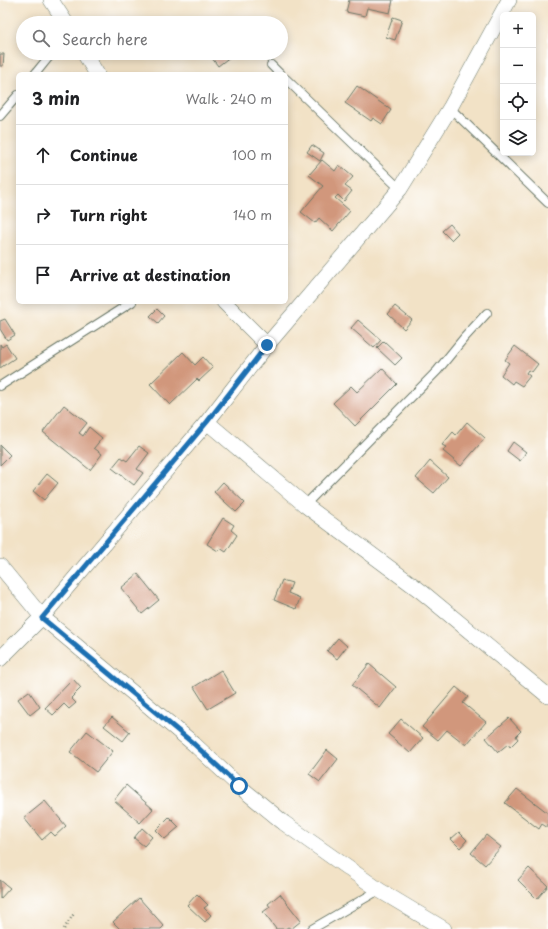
<!DOCTYPE html>
<meta charset="utf-8">
<style>
:root{--surface:#fff;--page:#f2f2f2;--text:#202124;--muted:#757577;--line:#e0e0e0}
body{margin:0;font-family:"Playpen Sans",sans-serif;background:var(--page);color:var(--text)}
.controls{position:absolute;right:12px;top:12px;display:grid;overflow:hidden;border-radius:6px;box-shadow:0 2px 10px #0003}
.controls button{width:36px;height:36px;display:grid;place-items:center;padding:0;border:0;border-bottom:1px solid var(--line);background:var(--surface);color:var(--text);font:20px sans-serif}
.stop{position:absolute;width:12px;height:12px;margin:-9px;border:3px solid #1f6fb2;border-radius:50%;background:#fff}
.stop.end{background:#1f6fb2;border-color:#fff;box-shadow:0 1px 4px #0008}
.list{margin:0;padding:0;list-style:none}
h2{display:flex;justify-content:space-between;align-items:center;height:52px;margin:0;padding:0 16px;font-size:17px}
h2 small{font-size:13px;font-weight:400;color:var(--muted)}
.list li{display:grid;grid-template-columns:26px 1fr auto;gap:12px;align-items:center;box-sizing:border-box;height:60px;padding:0 16px;border-top:1px solid var(--line)}
.list b{display:block;font-size:15px;white-space:nowrap}
.list em{font-size:13px;font-style:normal;color:var(--muted)}
.icon{flex:none;width:22px;height:22px;fill:none;stroke:currentColor;stroke-width:2;stroke-linecap:round;stroke-linejoin:round}
.map{position:relative;flex:none;width:548px;height:929px;overflow:hidden}
.search{position:absolute;background:var(--surface);box-shadow:0 2px 10px #0003;left:16px;top:16px;width:272px;height:44px;display:flex;align-items:center;gap:10px;box-sizing:border-box;padding:0 14px;border-radius:22px;color:var(--muted);font-size:15px}
.panel{position:absolute;background:var(--surface);box-shadow:0 2px 10px #0003;left:16px;top:72px;width:272px;height:232px;border-radius:6px}
.map>svg:first-child{display:block}
.building{fill:#d1977c}
.lines{fill:none;stroke-linecap:round;stroke-linejoin:round}
.lane-casing{stroke:#697767;stroke-width:10}
.street-casing{stroke:#697767;stroke-width:16}
.path{stroke:#697767;stroke-width:2.5;stroke-dasharray:1 3;stroke-linecap:butt}
.lane{stroke:#fff;stroke-width:8}
.street{stroke:#fff;stroke-width:15}
.route{stroke:#1f6fb2;stroke-width:5}
</style>
<div class="map">
<svg width="548" height="929" viewBox="0 0 548 929">
<rect width="100%" height="100%" fill="#fff"/>
<filter id="ink" filterUnits="userSpaceOnUse"><feTurbulence type="fractalNoise" baseFrequency=".025" numOctaves="2"/><feDisplacementMap in="SourceGraphic" scale="8" xChannelSelector="R" yChannelSelector="G"/><feConvolveMatrix kernelMatrix="1 2 1 2 8 2 1 2 1" color-interpolation-filters="sRGB"/></filter>
<filter id="wash" filterUnits="userSpaceOnUse"><feTurbulence type="fractalNoise" baseFrequency=".012" numOctaves="4" result="noise"/><feDisplacementMap in="SourceGraphic" scale="16" xChannelSelector="R" yChannelSelector="G"/><feGaussianBlur stdDeviation="0.9" result="paint"/><feColorMatrix in="noise" values="0 0 0 0 0 0 0 0 0 0 0 0 0 0 0 0 0 1.4 0 .05"/><feComposite in="paint" operator="in"/></filter>
<g filter="url(#wash)">
<rect width="100%" height="100%" fill="#f2e2c6"/>
<g id="blocks">
<path class="building" d="M 349,0 L 393,0 L 390,13 L 367,8 L 365,16 L 346,12 Z
M 393,17 L 402,20 L 395,40 L 386,37 Z
M 208,53 L 235,53 L 218,66 Z
M 0,54 L 4,54 L 3,66 L 0,66 Z
M 357,86 L 391,110 L 382,124 L 373,118 L 371,121 L 345,103 Z
M 312,145 L 324,153 L 320,161 L 307,152 Z
M 322,160 L 335,171 L 339,165 L 353,177 L 345,186 L 352,191 L 344,201 L 338,195 L 335,198 L 350,211 L 333,231 L 319,218 L 315,223 L 301,212 L 323,186 L 309,175 Z
M 450,224 L 458,233 L 451,240 L 442,231 Z
M 395,306 L 412,320 L 404,329 L 388,314 Z
M 157,309 L 164,316 L 158,323 L 150,316 Z
M 5,319 L 15,335 L 7,340 L 0,329 L 0,321 Z
M 358,320 L 381,340 L 374,348 L 351,328 Z
M 384,341 L 402,358 L 395,365 L 377,348 Z
M 0,344 L 2,347 L 6,344 L 15,358 L 0,368 Z
M 515,346 L 538,364 L 532,372 L 528,370 L 526,373 L 530,376 L 522,386 L 514,381 L 512,384 L 501,375 L 509,363 L 505,360 Z
M 183,352 L 195,365 L 203,357 L 213,368 L 199,381 L 197,379 L 170,405 L 150,384 Z
M 382,368 L 397,384 L 355,426 L 333,403 L 351,386 L 357,392 Z
M 64,405 L 87,423 L 79,433 L 83,436 L 89,427 L 102,438 L 94,448 L 102,454 L 90,470 L 43,432 Z
M 467,422 L 485,438 L 461,466 L 443,451 L 446,447 L 442,445 L 453,432 L 456,435 Z
M 513,442 L 526,452 L 520,461 L 507,451 Z
M 0,445 L 10,455 L 0,465 Z
M 139,446 L 149,453 L 137,469 L 143,473 L 134,485 L 112,468 L 121,457 L 127,461 Z
M 430,461 L 448,477 L 434,493 L 416,478 Z
M 47,474 L 58,483 L 44,500 L 33,491 Z
M 223,482 L 245,503 L 236,512 L 214,492 Z
M 223,518 L 234,525 L 231,530 L 237,535 L 226,552 L 220,548 L 218,551 L 207,544 Z
M 138,574 L 159,600 L 142,614 L 121,588 Z
M 282,580 L 292,583 L 288,593 L 300,598 L 296,609 L 274,600 Z
M 338,638 L 347,646 L 337,659 L 327,651 Z
M 369,664 L 396,687 L 380,708 L 352,685 Z
M 221,670 L 235,693 L 208,709 L 194,687 Z
M 73,679 L 81,688 L 71,698 L 76,703 L 69,709 L 64,704 L 53,715 L 45,708 Z
M 456,687 L 468,697 L 463,703 L 486,722 L 466,745 L 447,730 L 438,740 L 422,727 Z
M 29,691 L 40,707 L 30,715 L 18,699 Z
M 112,717 L 130,732 L 123,741 L 104,726 Z
M 509,718 L 521,731 L 516,736 L 518,739 L 510,747 L 508,744 L 498,752 L 486,738 Z
M 401,719 L 423,738 L 410,753 L 388,734 Z
M 87,731 L 113,751 L 96,772 L 70,752 Z
M 327,750 L 338,759 L 320,782 L 309,774 Z
M 126,785 L 153,809 L 140,823 L 114,800 Z
M 517,789 L 548,813 L 548,828 L 542,824 L 539,829 L 505,803 Z
M 45,801 L 66,826 L 55,836 L 51,832 L 42,840 L 24,818 Z
M 169,817 L 179,827 L 165,839 L 156,830 Z
M 142,828 L 152,837 L 144,846 L 134,838 Z
M 459,832 L 467,840 L 460,848 L 451,839 Z
M 486,835 L 501,847 L 485,865 L 471,853 Z
M 529,868 L 548,886 L 537,899 L 518,880 Z
M 0,880 L 10,888 L 0,899 Z
M 197,894 L 208,905 L 204,908 L 211,915 L 205,922 L 187,905 Z
M 280,894 L 301,921 L 291,929 L 288,927 L 285,929 L 276,929 L 263,912 L 270,907 L 268,904 Z
M 139,898 L 164,926 L 161,929 L 120,929 L 113,922 Z"/>
</g>
</g>
<g filter="url(#ink)">
<use href="#blocks" fill-opacity="0" stroke="#697767" stroke-width="1"/>
<g class="lines">
<defs>
<path id="lane" d="M 271,65 L 280,74
M 35,74 L 52,53
M 286,79 L 400,189
M 450,108 L 548,203
M 0,116 L 18,95
M 0,386 L 132,302
M 305,505 L 437,371 L 464,338 L 487,313
M 312,929 L 379,890"/>
<path id="street" d="M 51,0 L 66,23
M 84,53 L 97,74
M 224,302 L 267,345
M 207,422 L 305,505 L 422,592 L 548,696
M 0,566 L 42,617 L 194,744 L 239,786 L 284,823 L 379,890 L 444,929
M 0,659 L 42,617 L 207,422 L 267,345 L 400,189 L 450,108 L 509,0"/>
</defs>
<use href="#lane" class="lane-casing"/>
<use href="#street" class="street-casing"/>
<path class="path" d="M 64,929 L 75,912"/>
<use href="#lane" class="lane"/>
<use href="#street" class="street"/>
</g>
</g>
<g class="lines" filter="url(#ink)">
<path class="route" d="M 239,786 L 194,744 L 42,618 L 207,422 L 267,345"/>
</g>
</svg>
<div class="controls">
<button>+</button>
<button>−</button>
<button><svg class="icon" aria-label="locate" viewBox="0 0 24 24"><circle cx="12" cy="12" r="6"/><path d="M12 2v4M12 18v4M2 12h4M18 12h4"/></svg></button>
<button><svg class="icon" aria-label="layers" viewBox="0 0 24 24"><path d="M12 4l9 5-9 5-9-5zM3 14l9 5 9-5"/></svg></button>
</div>
<div class="stop" style="left:239px;top:786px"></div>
<div class="stop end" style="left:267px;top:345px"></div>
<div class="search"><svg class="icon" aria-label="search" viewBox="0 0 24 24"><circle cx="10" cy="10" r="6"/><path d="M15 15l6 6"/></svg>Search here</div>
<section class="panel">
<h2>3 min<small>Walk · 240 m</small></h2>
<ul class="list">
<li><svg class="icon" aria-label="ahead" viewBox="0 0 24 24"><path d="M12 20V5M6 11l6-6 6 6"/></svg><div><b>Continue</b></div><em>100 m</em></li>
<li><svg class="icon" aria-label="right" viewBox="0 0 24 24"><path d="M7 20v-9h11M14 6l5 5-5 5"/></svg><div><b>Turn right</b></div><em>140 m</em></li>
<li><svg class="icon" aria-label="arrive" viewBox="0 0 24 24"><path d="M6 21V4h12l-3 4 3 4H6"/></svg><div><b>Arrive at destination</b></div></li>
</ul>
</section>
</div>
